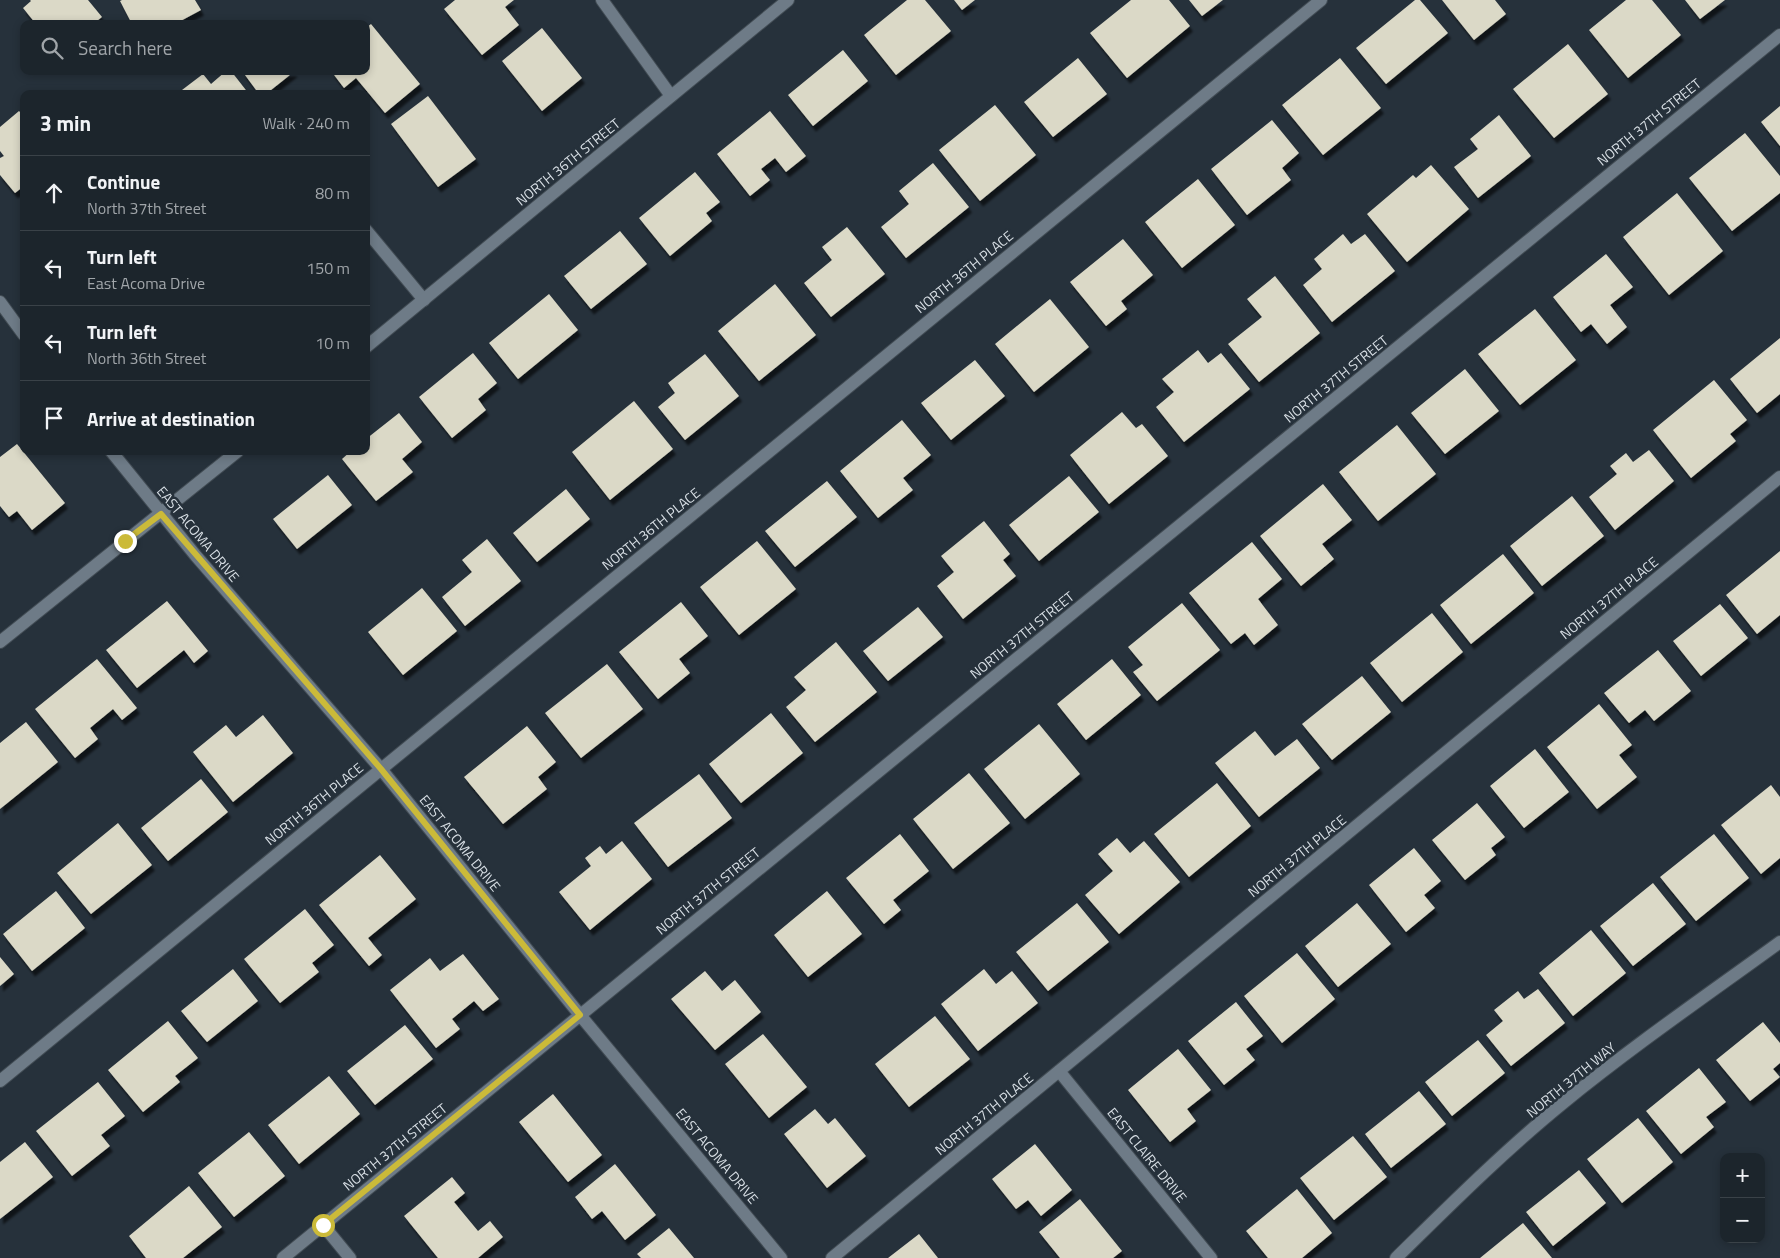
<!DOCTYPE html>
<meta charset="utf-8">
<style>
:root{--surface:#1c252c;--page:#293138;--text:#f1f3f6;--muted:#a0a5a9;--line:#3a4248}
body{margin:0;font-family:"Titillium Web",sans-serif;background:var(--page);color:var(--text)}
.controls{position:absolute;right:15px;bottom:15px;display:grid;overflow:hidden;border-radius:10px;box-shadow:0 2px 8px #0003}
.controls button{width:45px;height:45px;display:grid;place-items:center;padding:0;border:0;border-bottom:1px solid var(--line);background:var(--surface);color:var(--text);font:25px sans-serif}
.stop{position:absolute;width:15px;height:15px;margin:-11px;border:4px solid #cbba39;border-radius:50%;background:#fff}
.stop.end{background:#cbba39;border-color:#fff;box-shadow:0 1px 5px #0008}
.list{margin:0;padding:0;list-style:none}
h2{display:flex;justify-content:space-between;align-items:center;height:65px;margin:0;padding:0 20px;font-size:21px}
h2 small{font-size:16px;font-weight:400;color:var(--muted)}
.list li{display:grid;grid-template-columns:32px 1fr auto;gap:15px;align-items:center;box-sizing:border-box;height:75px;padding:0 20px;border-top:1px solid var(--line)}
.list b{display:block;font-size:19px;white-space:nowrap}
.list p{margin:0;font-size:16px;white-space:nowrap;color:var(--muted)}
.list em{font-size:16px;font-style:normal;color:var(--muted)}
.icon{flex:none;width:28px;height:28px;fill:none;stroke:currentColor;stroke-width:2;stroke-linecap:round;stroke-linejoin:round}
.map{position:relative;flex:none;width:1780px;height:1258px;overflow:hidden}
.search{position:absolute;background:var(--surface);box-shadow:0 2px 8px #0003;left:20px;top:20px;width:350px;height:55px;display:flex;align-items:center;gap:12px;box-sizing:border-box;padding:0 18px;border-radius:10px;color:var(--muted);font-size:19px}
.panel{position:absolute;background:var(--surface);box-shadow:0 2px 8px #0003;left:20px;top:90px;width:350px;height:365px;border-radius:10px}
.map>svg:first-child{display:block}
.building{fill:#dbd9c7;filter:url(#shadow)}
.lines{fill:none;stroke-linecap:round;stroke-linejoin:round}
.minor-casing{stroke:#424c54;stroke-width:14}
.tertiary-casing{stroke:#424c54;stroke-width:14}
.minor{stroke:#6e7b87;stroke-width:12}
.tertiary{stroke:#6e7b87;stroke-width:12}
.route{stroke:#cbba39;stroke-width:6}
.labels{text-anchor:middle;stroke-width:5;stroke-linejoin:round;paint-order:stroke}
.street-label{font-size:14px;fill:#d7dee4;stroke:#26313b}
</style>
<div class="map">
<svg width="1780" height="1258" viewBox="0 0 1780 1258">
<defs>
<filter id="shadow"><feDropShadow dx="3" dy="5.5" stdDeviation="1" flood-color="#0009"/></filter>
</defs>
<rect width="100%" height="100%" fill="#26313b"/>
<path class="building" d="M 30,0 L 88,0 L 102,17 L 93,24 L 36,24 L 23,8 L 31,1 Z
M 122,0 L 195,0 L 201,10 L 175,24 L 132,24 L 120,1 Z
M 455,0 L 514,0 L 505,7 L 519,25 L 482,55 L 444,9 Z
M 907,0 L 925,0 L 951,31 L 896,75 L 864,35 Z
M 954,0 L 975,0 L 962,10 Z
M 1131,0 L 1169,0 L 1190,26 L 1127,78 L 1090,33 Z
M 1189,0 L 1223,0 L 1202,16 Z
M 1415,0 L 1420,0 L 1448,33 L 1386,84 L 1356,48 Z
M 1442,0 L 1495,0 L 1506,14 L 1474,40 Z
M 1626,0 L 1652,0 L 1681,35 L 1628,78 L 1589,30 Z
M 1685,0 L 1725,0 L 1700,19 Z
M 371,24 L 420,84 L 385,113 L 356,78 L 344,88 L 331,71 L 366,71 L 366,28 Z
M 542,28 L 582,78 L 542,111 L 502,61 Z
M 1568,44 L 1608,94 L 1554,138 L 1513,89 Z
M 843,50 L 868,81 L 813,126 L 788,95 Z
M 1078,58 L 1107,94 L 1053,137 L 1024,102 Z
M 1340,58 L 1381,108 L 1323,155 L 1282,105 Z
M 226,71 L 231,71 L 249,94 L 185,94 L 182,90 L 203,74 L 211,84 Z
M 242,71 L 295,71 L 266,94 L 259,94 Z
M 428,96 L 476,159 L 438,187 L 391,124 Z
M 995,105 L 1036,155 L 980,201 L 939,150 Z
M 1780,106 L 1780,146 L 1761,122 Z
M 19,111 L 24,116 L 24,186 L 15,193 L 0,175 L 0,158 L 4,156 L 0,151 L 0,127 Z
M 770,111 L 806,156 L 786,172 L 775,158 L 761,169 L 770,180 L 750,196 L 717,154 Z
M 1499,115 L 1531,156 L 1478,198 L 1454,167 L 1478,149 L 1470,139 Z
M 1272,120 L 1299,153 L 1282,168 L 1291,180 L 1247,215 L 1211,169 Z
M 1745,133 L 1780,176 L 1780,193 L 1732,231 L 1689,178 Z
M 933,163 L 969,207 L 906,258 L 881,227 L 909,204 L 899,191 Z
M 1431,165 L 1469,209 L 1407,262 L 1367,214 L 1413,175 L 1416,178 Z
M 695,172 L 720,202 L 706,213 L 712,221 L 670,256 L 639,218 Z
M 1198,179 L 1235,225 L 1182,268 L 1145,222 Z
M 1677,193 L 1723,251 L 1669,295 L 1623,237 Z
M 847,227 L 885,274 L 831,317 L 804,283 L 832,260 L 822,247 Z
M 620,231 L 647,264 L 591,309 L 564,276 Z
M 1343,234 L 1351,244 L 1365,234 L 1395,271 L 1332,322 L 1303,285 L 1322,269 L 1314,259 Z
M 1123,239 L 1153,275 L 1121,301 L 1127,309 L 1106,326 L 1070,282 Z
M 1606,254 L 1633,287 L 1610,305 L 1627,327 L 1607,344 L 1591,324 L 1581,332 L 1553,297 Z
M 1275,276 L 1320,333 L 1259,382 L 1228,344 L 1262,317 L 1247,299 Z
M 775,284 L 816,335 L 759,381 L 718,331 Z
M 549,294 L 578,330 L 518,379 L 489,343 Z
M 1050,299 L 1089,347 L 1034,392 L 995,344 Z
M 1535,309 L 1576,360 L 1520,405 L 1478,354 Z
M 1780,338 L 1780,394 L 1757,413 L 1730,379 Z
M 1198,350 L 1208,363 L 1221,353 L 1250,389 L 1184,442 L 1156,407 L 1174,392 L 1162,379 Z
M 473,353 L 497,383 L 478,399 L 486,410 L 452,438 L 419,397 Z
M 705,354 L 739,396 L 685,440 L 658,407 L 675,393 L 668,383 Z
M 975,360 L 1005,396 L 951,440 L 921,403 Z
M 1465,369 L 1499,411 L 1445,454 L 1411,413 Z
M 1714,380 L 1747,420 L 1730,434 L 1736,441 L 1691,478 L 1653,430 Z
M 634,401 L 673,449 L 610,500 L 572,452 Z
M 1122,412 L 1136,428 L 1142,424 L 1168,456 L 1109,504 L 1070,455 Z
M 399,413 L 422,442 L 402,459 L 413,472 L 376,501 L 342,459 L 351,451 L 366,451 L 366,439 Z
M 902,420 L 931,455 L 903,478 L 913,490 L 878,518 L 840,471 Z
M 1397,425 L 1436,474 L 1378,521 L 1339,472 Z
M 17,444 L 65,503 L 32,530 L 17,511 L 9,517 L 0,506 L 0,457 Z
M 1649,450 L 1674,481 L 1615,530 L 1589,497 L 1617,474 L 1610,466 L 1626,453 L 1633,462 Z
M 328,475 L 352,505 L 297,549 L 273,519 Z
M 1069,476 L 1099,512 L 1039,561 L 1009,525 Z
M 827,481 L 857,517 L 795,567 L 765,531 Z
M 1323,484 L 1352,520 L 1322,544 L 1334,559 L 1301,586 L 1260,536 Z
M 566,489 L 590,519 L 537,562 L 513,533 Z
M 1572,496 L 1604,536 L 1542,586 L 1510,546 Z
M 984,521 L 1010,554 L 1003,560 L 1016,576 L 963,619 L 937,586 L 954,572 L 941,556 Z
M 487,539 L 521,581 L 465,626 L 442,597 L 472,572 L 462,560 Z
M 757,541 L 796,589 L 739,635 L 700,587 Z
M 1252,542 L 1282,579 L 1258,599 L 1278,625 L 1254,645 L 1245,633 L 1231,644 L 1189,593 Z
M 1780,551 L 1780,615 L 1757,634 L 1726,595 Z
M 1503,554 L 1534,593 L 1471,644 L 1440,605 Z
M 422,588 L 457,631 L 403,675 L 368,632 Z
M 167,601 L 208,651 L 194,663 L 184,650 L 137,688 L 106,650 Z
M 681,602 L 708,636 L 679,659 L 690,673 L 658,699 L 619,652 Z
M 1182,603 L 1220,650 L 1157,701 L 1133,672 L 1143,665 L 1128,647 Z
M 1720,604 L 1748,638 L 1701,676 L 1673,641 Z
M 918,607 L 943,637 L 888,681 L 863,651 Z
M 1432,613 L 1463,652 L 1402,702 L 1370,663 Z
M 836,642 L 877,692 L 815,742 L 786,707 L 806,690 L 794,677 Z
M 1658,650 L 1691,691 L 1654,721 L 1645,710 L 1629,723 L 1604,693 Z
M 97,659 L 137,708 L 122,720 L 113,709 L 90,728 L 98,739 L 75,758 L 35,709 Z
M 1112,659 L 1141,695 L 1086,740 L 1057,704 Z
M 607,664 L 643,709 L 581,758 L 545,713 Z
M 1362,676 L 1391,712 L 1332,760 L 1302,724 Z
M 1599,704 L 1632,745 L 1619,755 L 1637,777 L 1597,809 L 1547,747 Z
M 771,713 L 803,753 L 741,803 L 709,764 Z
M 263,715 L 293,753 L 233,802 L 193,752 L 226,725 L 236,737 Z
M 26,722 L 58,762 L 0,809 L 0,743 Z
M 1039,724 L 1080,774 L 1025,819 L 984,769 Z
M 527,726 L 556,762 L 538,777 L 547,789 L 503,824 L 464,777 Z
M 1255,731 L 1275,756 L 1297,739 L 1320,768 L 1259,817 L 1215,763 Z
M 1535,749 L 1569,792 L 1524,828 L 1490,786 Z
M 969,773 L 1010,823 L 953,869 L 913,819 Z
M 699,774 L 732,818 L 668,867 L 634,823 Z
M 201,779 L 228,812 L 168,861 L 141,828 Z
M 1217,783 L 1251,826 L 1189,877 L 1154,834 Z
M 1771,785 L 1780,797 L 1780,858 L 1761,874 L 1721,825 Z
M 1477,803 L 1505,837 L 1491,848 L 1496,855 L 1465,880 L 1432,840 Z
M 118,823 L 152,865 L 91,914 L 57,873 Z
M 900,834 L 929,871 L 893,900 L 901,910 L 884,924 L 846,878 Z
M 1714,834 L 1749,878 L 1696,921 L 1660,877 Z
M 1117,838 L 1130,853 L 1144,841 L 1180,882 L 1119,934 L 1085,895 L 1113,871 L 1098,854 Z
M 622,841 L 652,879 L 590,930 L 559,892 L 591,866 L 585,858 L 600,846 L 606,854 Z
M 1414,848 L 1441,881 L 1424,895 L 1435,908 L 1406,932 L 1369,885 Z
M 380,855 L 416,899 L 368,938 L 382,955 L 369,966 L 319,905 Z
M 1653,883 L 1686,924 L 1633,966 L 1600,926 Z
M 56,891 L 85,928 L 32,971 L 3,934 Z
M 827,891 L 862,934 L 808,977 L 774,935 Z
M 1077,903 L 1109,942 L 1048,991 L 1016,952 Z
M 1357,903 L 1391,944 L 1338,987 L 1305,946 Z
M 305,909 L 334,945 L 312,963 L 319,972 L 280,1003 L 244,959 Z
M 1591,930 L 1626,973 L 1573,1016 L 1539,973 Z
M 1297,953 L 1335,999 L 1282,1043 L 1244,996 Z
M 463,954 L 499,999 L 483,1011 L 474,1001 L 452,1019 L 460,1029 L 436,1048 L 390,990 L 430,958 L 440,971 Z
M 0,957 L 14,974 L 0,986 Z
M 233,969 L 258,1001 L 207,1042 L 181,1011 Z
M 984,969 L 996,984 L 1012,971 L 1038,1003 L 978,1051 L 941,1004 Z
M 705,971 L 722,991 L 735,980 L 761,1012 L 715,1050 L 671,999 Z
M 1538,989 L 1565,1023 L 1511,1066 L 1486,1035 L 1503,1021 L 1494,1010 L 1518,991 L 1524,999 Z
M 1236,1002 L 1263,1036 L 1246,1049 L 1255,1060 L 1224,1085 L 1188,1041 Z
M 935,1016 L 970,1059 L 909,1107 L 875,1064 Z
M 168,1021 L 198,1058 L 175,1076 L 180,1082 L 143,1112 L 108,1070 Z
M 1763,1022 L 1780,1043 L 1780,1063 L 1773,1069 L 1780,1077 L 1750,1101 L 1716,1060 Z
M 405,1025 L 433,1059 L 375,1105 L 347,1071 Z
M 763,1034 L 807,1087 L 769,1118 L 725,1064 Z
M 1478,1040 L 1505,1073 L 1452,1116 L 1425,1082 Z
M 1178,1049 L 1211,1090 L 1187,1109 L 1196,1121 L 1170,1142 L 1128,1090 Z
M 1699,1068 L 1726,1102 L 1706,1117 L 1714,1127 L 1681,1154 L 1646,1111 Z
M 329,1076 L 360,1114 L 299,1164 L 268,1125 Z
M 98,1082 L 125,1116 L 101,1135 L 110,1146 L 72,1176 L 36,1131 Z
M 1419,1091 L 1446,1124 L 1391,1168 L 1365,1134 Z
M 553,1094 L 602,1155 L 568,1182 L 519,1122 Z
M 815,1109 L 828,1124 L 835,1118 L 866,1156 L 827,1188 L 784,1134 Z
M 1638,1118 L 1673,1162 L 1622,1203 L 1587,1159 Z
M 249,1132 L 285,1176 L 234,1217 L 198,1173 Z
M 1353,1136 L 1387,1177 L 1334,1220 L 1300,1178 Z
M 25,1142 L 53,1177 L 0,1219 L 0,1162 Z
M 1035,1144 L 1072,1190 L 1041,1216 L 1028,1200 L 1016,1209 L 992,1179 Z
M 615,1164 L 656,1215 L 625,1240 L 602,1211 L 592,1219 L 575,1197 Z
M 1579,1170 L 1606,1203 L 1553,1246 L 1526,1212 Z
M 452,1177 L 465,1193 L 454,1202 L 478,1231 L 490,1221 L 503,1237 L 478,1258 L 438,1258 L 404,1216 Z
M 189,1186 L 222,1227 L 183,1258 L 146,1258 L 129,1236 Z
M 1297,1189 L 1332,1233 L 1302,1258 L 1268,1258 L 1246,1231 Z
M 1080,1199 L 1122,1251 L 1113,1258 L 1060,1258 L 1039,1232 Z
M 1523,1223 L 1552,1258 L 1480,1258 Z
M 669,1228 L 694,1258 L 641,1258 L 637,1254 Z
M 919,1234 L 938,1258 L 888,1258 Z"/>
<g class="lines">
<defs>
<path id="minor" d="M 602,0 L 671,96
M 366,230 L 424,300
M 1059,1071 L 1211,1258
M 0,1081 L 1321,0
M 323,1225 L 350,1258
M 283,1258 L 1780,35
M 832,1258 L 1780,477
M 1396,1258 C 1450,1205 1504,1151 1563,1103 C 1633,1046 1707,995 1780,942"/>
<path id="tertiary" d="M 0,302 L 24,335
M 366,347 L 788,0
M 111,451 L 196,556 L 381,769 L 580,1015 L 781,1258
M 0,642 L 238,451"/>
</defs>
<use href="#minor" class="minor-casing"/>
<use href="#tertiary" class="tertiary-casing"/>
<use href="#minor" class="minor"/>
<use href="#tertiary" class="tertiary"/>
</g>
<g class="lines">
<path class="route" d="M 125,541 L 161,514 L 381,769 L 580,1015 L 323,1225"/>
</g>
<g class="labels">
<g class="street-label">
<text transform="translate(1649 122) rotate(-39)" y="5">NORTH 37TH STREET</text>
<text transform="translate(568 162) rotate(-39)" y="5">NORTH 36TH STREET</text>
<text transform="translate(964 272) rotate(-39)" y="5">NORTH 36TH PLACE</text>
<text transform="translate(1336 379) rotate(-39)" y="5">NORTH 37TH STREET</text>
<text transform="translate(651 529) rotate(-39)" y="5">NORTH 36TH PLACE</text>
<text transform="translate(198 534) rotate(50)" y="5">EAST ACOMA DRIVE</text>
<text transform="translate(1609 598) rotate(-39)" y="5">NORTH 37TH PLACE</text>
<text transform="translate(1022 635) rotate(-39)" y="5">NORTH 37TH STREET</text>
<text transform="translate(314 804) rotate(-39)" y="5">NORTH 36TH PLACE</text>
<text transform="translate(460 843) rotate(51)" y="5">EAST ACOMA DRIVE</text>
<text transform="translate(1297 856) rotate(-39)" y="5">NORTH 37TH PLACE</text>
<text transform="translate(708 891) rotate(-39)" y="5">NORTH 37TH STREET</text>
<text transform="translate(1571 1080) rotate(-39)" y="5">NORTH 37TH WAY</text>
<text transform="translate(984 1114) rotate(-39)" y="5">NORTH 37TH PLACE</text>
<text transform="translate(395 1147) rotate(-39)" y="5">NORTH 37TH STREET</text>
<text transform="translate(1147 1155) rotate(51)" y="5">EAST CLAIRE DRIVE</text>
<text transform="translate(717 1156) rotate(50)" y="5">EAST ACOMA DRIVE</text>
</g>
</g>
</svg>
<div class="controls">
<button>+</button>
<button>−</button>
</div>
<div class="stop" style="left:323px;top:1225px"></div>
<div class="stop end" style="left:125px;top:541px"></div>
<div class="search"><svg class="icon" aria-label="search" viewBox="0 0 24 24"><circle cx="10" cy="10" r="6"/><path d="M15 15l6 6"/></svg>Search here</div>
<section class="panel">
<h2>3 min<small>Walk · 240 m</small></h2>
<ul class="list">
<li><svg class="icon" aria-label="ahead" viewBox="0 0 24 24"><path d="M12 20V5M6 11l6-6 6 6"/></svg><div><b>Continue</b><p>North 37th Street</p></div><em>80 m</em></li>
<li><svg class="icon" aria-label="left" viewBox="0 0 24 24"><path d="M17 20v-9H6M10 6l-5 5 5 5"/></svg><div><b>Turn left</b><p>East Acoma Drive</p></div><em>150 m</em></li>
<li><svg class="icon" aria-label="left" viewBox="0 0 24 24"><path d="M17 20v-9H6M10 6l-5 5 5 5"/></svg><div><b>Turn left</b><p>North 36th Street</p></div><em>10 m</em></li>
<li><svg class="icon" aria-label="arrive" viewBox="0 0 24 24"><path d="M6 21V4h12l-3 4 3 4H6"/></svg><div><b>Arrive at destination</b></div></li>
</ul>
</section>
</div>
